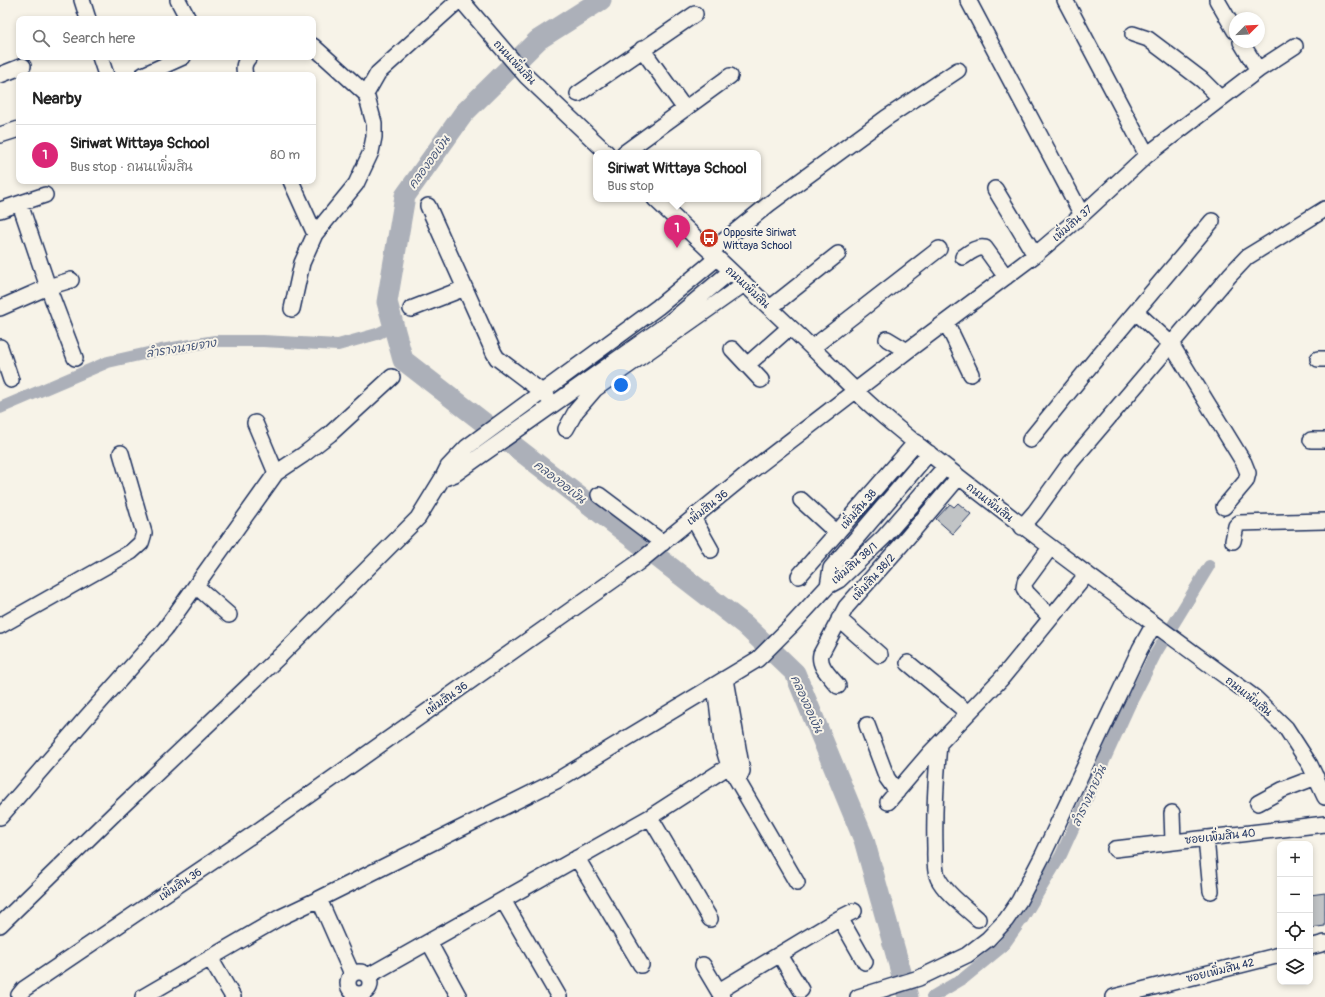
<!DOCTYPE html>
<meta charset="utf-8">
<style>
:root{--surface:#fff;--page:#f6f6f6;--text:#222;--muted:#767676;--line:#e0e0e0;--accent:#db2777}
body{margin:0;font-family:Pangolin,"Playpen Sans Thai",sans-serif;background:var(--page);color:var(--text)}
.controls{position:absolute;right:12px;bottom:12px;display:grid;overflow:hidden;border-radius:8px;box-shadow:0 2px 6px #0003}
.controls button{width:36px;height:36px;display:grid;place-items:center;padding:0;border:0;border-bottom:1px solid var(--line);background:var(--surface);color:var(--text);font:20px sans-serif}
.compass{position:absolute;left:1229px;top:12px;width:36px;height:36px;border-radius:50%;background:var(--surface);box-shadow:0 2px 6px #0003;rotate:66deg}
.you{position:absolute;left:621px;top:385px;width:14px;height:14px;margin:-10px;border:3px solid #fff;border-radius:50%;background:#1a73e8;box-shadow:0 0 0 6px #1a73e833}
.badge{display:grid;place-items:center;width:26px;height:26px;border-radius:50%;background:var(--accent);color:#fff;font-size:13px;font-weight:700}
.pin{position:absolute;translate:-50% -33px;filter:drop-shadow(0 1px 2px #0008)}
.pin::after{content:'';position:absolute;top:21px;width:14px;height:12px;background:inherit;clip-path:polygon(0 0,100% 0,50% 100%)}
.popup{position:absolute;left:593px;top:150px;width:168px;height:52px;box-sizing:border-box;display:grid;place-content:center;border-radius:8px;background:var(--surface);filter:drop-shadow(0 1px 3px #0005);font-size:13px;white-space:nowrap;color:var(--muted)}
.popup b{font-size:15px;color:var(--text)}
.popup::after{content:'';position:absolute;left:50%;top:100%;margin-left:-8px;border:8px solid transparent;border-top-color:var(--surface)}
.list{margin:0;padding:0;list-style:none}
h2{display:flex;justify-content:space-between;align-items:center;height:52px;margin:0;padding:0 16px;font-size:17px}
h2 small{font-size:13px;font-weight:400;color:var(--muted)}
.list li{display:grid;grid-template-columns:26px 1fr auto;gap:12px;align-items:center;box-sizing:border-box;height:60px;padding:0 16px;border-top:1px solid var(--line)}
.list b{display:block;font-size:15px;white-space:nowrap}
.list p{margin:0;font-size:13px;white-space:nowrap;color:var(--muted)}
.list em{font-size:13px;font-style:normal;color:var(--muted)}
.icon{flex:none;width:22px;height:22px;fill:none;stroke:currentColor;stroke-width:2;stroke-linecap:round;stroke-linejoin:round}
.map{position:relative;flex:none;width:1325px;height:997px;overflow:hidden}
.search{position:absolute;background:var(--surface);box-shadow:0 2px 6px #0003;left:16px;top:16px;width:300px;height:44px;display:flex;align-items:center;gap:10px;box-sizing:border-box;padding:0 14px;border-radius:8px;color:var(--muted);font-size:15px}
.panel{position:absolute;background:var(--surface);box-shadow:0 2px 6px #0003;left:16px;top:72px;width:300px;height:112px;border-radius:8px}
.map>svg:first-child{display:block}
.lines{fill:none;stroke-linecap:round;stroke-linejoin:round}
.canal{stroke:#acb0b9;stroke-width:12}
.river{stroke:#acb0b9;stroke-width:21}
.building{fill:#c0c3c5;stroke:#1b2f5e}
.minor-casing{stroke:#1b2f5e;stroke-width:18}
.minor{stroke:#f7f3e8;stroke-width:15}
.labels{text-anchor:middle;stroke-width:4;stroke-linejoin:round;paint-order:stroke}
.street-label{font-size:11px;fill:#1b2f5e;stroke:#f7f3e8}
.poi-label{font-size:11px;fill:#1b2f5e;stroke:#f7f3e8;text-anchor:start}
.water-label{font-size:12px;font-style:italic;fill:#465679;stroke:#f7f3e8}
</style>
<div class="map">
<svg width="1325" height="997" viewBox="0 0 1325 997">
<rect width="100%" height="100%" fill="#f7f3e8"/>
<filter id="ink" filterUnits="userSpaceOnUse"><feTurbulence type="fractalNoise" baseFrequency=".025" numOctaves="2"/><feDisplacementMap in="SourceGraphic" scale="8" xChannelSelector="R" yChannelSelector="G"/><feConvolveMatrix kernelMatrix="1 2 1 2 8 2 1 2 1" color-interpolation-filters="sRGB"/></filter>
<g filter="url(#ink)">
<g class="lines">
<path class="canal" d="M 0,408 L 108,362 L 161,350 L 215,341 L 263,341 L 338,345 L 377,334 L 393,326
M 932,997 L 964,978 L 1003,946 L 1023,918 L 1061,855 L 1130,704 L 1156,653 L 1209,566"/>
<path class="river" d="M 601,0 L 538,40 L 464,113 L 405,196 L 387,302 L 403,360 L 745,625 L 795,673 L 864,840 L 908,997"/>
</g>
<path class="building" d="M 958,503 L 971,514 L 953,534 L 936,519 L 950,504 L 954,507 Z
M 1325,893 L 1325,926 L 1310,928 L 1310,895 Z"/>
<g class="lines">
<defs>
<path id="minor" d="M 82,0 L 88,19
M 178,0 L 188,19
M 461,0 L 526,76 L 607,153
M 968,0 L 1082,215
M 1065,0 L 1147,155
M 1217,0 L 1235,31
M 1133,34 L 1148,39 L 1164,51 L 1202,80 L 1220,98
M 313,46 L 366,94
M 642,49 L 685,109
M 100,57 L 106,75
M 1258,70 L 1295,46
M 0,75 L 23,66
M 143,75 L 183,57
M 245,75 C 243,67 244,63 249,57
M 578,94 L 695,14
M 0,135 L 19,129
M 624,153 L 730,76
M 291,181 L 315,234
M 995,189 L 1035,255
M 655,199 L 790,327 C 812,347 833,369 855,390 C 872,408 893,424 912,440 C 1024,529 1139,613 1255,698 L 1286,728 L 1310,765 L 1325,797
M 20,204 L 48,287 L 75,358
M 428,206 L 494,353 L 497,358 L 542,392 L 549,399
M 0,210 L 45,195
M 710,252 L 769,204 L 886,118 L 958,70
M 963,257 C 969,253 977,246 985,248 L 1006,277
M 0,308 L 48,287 L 71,280
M 770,308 L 838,254
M 292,309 L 302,263 L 315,234 L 356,184 L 371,152 L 374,137 L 374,123 L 366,94 L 378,73 L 459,0
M 411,309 L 465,288
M 1136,312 L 1171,344 L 1244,463 L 1248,473 L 1246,481 L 1224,507
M 946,322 L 971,374
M 887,339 L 907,351
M 0,347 L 11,380
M 813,347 L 939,249
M 732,349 L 761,380
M 1318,359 L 1325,359
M 747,365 L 790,327
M 255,423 L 276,473
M 566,429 L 576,411 L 595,389 L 744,284
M 1030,440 L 1099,355 L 1212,221
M 1311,440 L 1325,440
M 442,479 L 455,474 L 476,459 L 670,322 L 731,271
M 599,495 L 663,543
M 801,500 L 837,533
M 693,518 L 711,550
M 1022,527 L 1035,512 L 1071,462 L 1230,275 L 1247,257 L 1325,209
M 1233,541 L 1236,526 L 1239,523 L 1325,521
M 1050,548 L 1025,582 L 1024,588 L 1027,593 L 1051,618
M 799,576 L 916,442
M 196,586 L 229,615
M 828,586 L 831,568 L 929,453
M 839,619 L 880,655
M 0,626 L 131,552 L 141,543 L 144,533 L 121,453
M 908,663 L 968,713
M 726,679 L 742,771 L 738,780
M 715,685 L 722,743 L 729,766 L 797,883
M 838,686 C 830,676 818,666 821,654 L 846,607 L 902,544 L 958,478
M 867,725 L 887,778 L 897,792
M 939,744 C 936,778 934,813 935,848 C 935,857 934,870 938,878 C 945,893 966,908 978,919
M 888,802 L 929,754 L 1001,679 L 1087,574
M 1258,803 L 1282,790 L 1316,777
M 1172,813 L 1173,842
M 0,817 L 85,719 L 165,629 L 276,473 L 303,455 L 330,434 L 392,377
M 650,817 L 710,919
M 1206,838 L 1211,891
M 1115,849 L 1325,824
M 577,858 L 641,965
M 319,899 L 352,974
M 503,900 L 559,997
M 840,918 L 865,962
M 0,925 L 117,811 L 282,654 L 418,518 L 442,479 L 448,467 L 467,447 L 658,307 L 717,258
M 429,942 L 459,997
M 1310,947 L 1325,943
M 780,955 L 801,990
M 210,958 L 233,997
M 703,965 L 722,997
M348 983a11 11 0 1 1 22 0a11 11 0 1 1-22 0Z
M 368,976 L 650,817 L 729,766
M 719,991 L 840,918 L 854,911
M 20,997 L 19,995 L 24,989 L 258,831 L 639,562 L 742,478 L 907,351 L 1035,255 L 1082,215 L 1147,155 L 1258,70 L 1241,42
M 143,997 L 279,918 L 319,899 L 556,781 L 758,659 L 791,626 L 828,586 L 839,580 L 884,537 L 945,467
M 858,997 L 919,978 L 967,955 L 988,939 L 1006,920 L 1019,901 L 1043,855 L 1140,649 L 1154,624
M 1114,997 L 1280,955"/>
</defs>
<use href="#minor" class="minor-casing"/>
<use href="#minor" class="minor"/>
</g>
</g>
<defs>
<symbol id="bus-disc" viewBox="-11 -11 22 22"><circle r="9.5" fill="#c8321e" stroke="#f7f3e8"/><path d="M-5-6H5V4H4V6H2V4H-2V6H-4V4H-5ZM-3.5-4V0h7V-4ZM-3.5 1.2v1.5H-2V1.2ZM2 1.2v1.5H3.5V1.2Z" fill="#fff"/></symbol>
</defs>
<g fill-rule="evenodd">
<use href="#bus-disc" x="698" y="227" width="22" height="22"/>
</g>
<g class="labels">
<g class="street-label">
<text transform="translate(515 62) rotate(47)" y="4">ถนนเพิ่มสิน</text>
<text transform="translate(1072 223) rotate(-41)" y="4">เพิ่มสิน 37</text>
<text transform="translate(748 287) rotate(43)" y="4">ถนนเพิ่มสิน</text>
<text transform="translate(990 502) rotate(38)" y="4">ถนนเพิ่มสิน</text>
<text transform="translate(707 507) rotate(-39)" y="4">เพิ่มสิน 36</text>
<text transform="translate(858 509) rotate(-49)" y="4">เพิ่มสิน 38</text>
<text transform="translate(854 563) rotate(-41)" y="4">เพิ่มสิน 38/1</text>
<text transform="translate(873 577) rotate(-48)" y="4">เพิ่มสิน 38/2</text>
<text transform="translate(1249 696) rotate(39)" y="4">ถนนเพิ่มสิน</text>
<text transform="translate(446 698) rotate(-35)" y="4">เพิ่มสิน 36</text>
<text transform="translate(1220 836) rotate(-6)" y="4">ซอยเพิ่มสิน 40</text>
<text transform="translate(180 884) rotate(-34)" y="4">เพิ่มสิน 36</text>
<text transform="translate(1220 970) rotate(-14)" y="4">ซอยเพิ่มสิน 42</text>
</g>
<g class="poi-label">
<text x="723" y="236">Opposite Siriwat<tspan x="723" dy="13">Wittaya School</tspan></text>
</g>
<g class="water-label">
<text transform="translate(429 162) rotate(-54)" y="4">คลองออเงิน</text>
<text transform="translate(181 348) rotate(-9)" y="4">ลำรางนายจาง</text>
<text transform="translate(560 482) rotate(38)" y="4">คลองออเงิน</text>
<text transform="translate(807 704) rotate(66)" y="4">คลองออเงิน</text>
<text transform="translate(1089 796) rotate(-65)" y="4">ลำรางนายวัน</text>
</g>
</g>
</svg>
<div class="controls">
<button>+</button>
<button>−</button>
<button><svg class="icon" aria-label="locate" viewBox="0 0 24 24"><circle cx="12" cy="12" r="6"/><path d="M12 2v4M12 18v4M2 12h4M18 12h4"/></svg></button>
<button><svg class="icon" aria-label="layers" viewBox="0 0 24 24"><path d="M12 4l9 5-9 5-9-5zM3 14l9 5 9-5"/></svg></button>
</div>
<svg class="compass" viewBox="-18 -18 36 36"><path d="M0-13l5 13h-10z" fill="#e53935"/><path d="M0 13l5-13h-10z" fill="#767676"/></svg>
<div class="you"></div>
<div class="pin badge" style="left:677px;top:248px">1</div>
<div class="popup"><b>Siriwat Wittaya School</b>Bus stop</div>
<div class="search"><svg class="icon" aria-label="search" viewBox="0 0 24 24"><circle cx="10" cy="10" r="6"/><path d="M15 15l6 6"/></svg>Search here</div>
<section class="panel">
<h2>Nearby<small></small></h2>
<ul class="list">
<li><span class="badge">1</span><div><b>Siriwat Wittaya School</b><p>Bus stop · ถนนเพิ่มสิน</p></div><em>80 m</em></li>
</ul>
</section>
</div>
